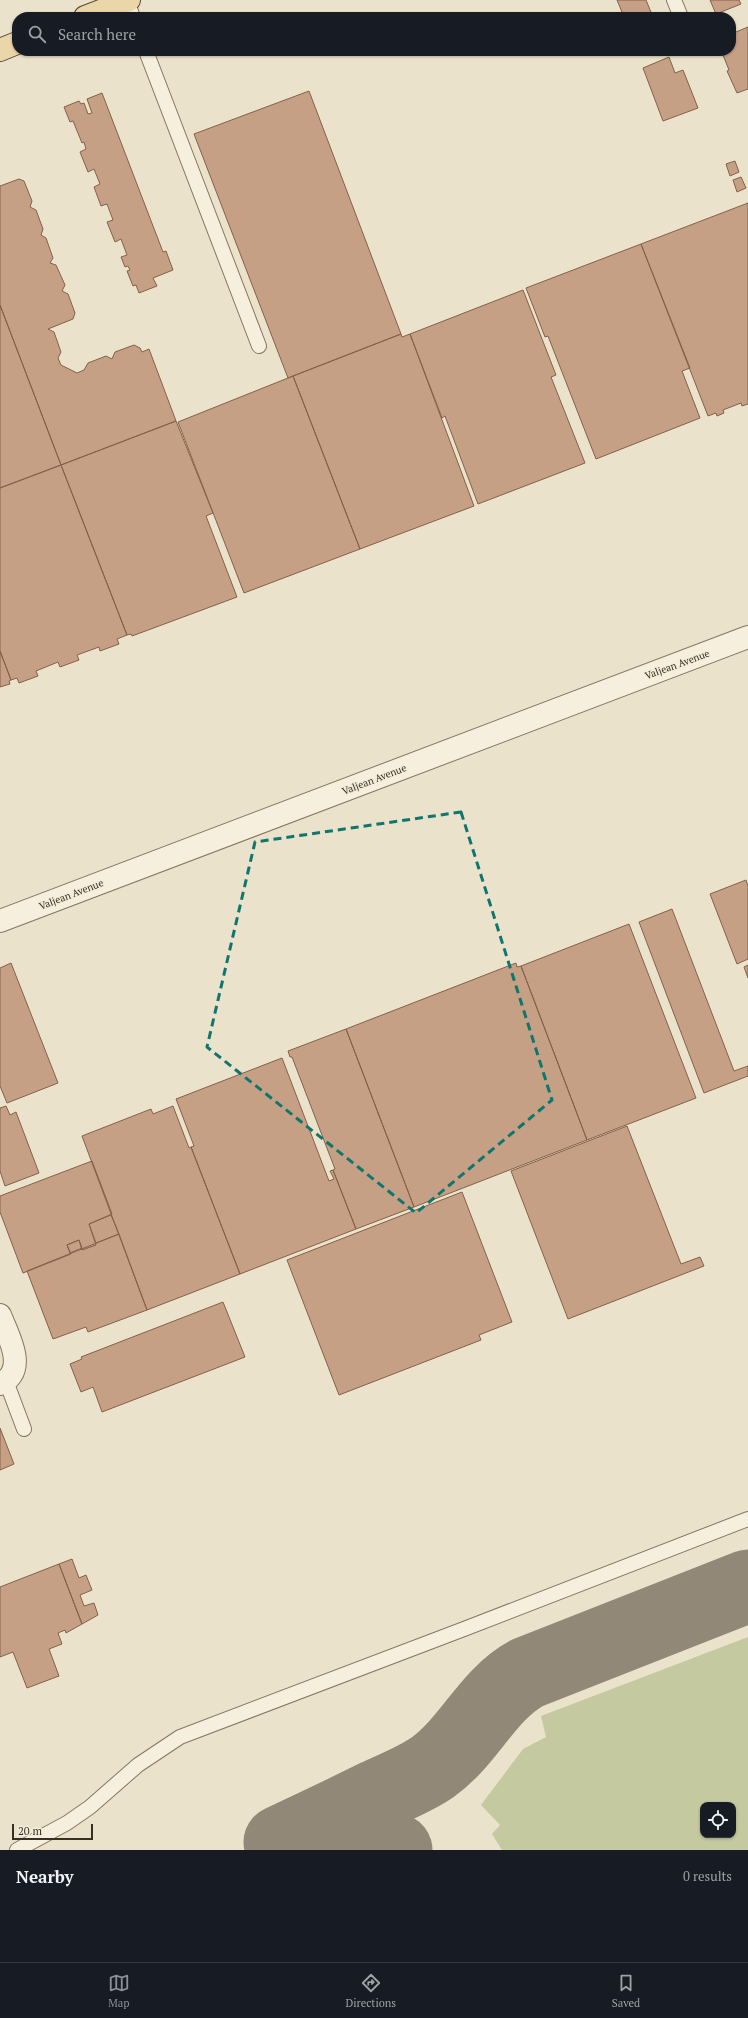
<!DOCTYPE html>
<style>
:root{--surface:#171b24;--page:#242831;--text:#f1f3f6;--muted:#9ea1a6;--line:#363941;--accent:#8c9099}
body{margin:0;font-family:"PT Serif",serif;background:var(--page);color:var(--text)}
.controls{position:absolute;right:12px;bottom:12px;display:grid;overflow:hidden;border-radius:8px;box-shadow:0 1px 3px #0004}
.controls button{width:36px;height:36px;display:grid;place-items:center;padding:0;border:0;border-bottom:1px solid var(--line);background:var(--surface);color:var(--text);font:20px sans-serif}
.scale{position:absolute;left:12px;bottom:10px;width:81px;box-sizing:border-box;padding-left:4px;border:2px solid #392e23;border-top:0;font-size:11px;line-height:14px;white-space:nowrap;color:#392e23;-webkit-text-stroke:3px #f3ecda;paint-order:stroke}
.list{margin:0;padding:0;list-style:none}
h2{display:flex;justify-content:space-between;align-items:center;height:52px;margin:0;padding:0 16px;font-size:17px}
h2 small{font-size:13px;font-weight:400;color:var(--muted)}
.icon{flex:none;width:22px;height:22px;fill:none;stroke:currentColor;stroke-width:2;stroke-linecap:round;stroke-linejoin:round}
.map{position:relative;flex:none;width:748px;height:1850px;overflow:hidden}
.search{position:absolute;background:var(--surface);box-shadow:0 1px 3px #0004;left:12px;right:12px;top:12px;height:44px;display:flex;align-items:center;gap:10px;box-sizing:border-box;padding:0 14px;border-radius:16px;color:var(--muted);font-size:15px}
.sheet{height:112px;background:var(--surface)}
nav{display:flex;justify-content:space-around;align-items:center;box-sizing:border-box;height:56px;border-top:1px solid var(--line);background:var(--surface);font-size:11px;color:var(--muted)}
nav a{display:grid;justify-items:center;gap:2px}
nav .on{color:var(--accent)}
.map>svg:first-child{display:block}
.green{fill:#c4c9a0;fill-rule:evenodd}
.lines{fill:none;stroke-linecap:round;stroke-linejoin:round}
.taxiway{stroke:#928877;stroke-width:73}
.building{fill:#c6a085;stroke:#846148}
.service-casing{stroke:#877561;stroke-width:16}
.minor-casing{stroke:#877561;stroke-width:24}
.primary-casing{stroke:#564434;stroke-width:24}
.service{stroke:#f7efde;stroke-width:14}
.minor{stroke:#f7efde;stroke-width:22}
.primary{stroke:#ead6a8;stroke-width:22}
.marked{fill:none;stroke:#0f766e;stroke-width:3;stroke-dasharray:8 5;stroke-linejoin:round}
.labels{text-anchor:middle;stroke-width:3;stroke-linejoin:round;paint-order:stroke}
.street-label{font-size:10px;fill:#392e23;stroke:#f3ecda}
</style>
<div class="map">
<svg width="748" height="1850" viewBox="0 0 748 1850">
<rect width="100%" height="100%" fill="#ebe2cb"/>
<path class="green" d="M 748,1637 L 748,1850 L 502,1850 L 492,1834 L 500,1825 L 481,1805 L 523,1749 L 546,1737 L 541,1716 ZM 703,1805 L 733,1805 L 733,1835 L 703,1835 Z"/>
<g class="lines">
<path class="taxiway" d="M 292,1837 C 327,1824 365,1833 396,1850
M 280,1842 C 312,1827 344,1812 376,1796 C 395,1787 416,1779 433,1767 C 470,1740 487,1695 527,1673 L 748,1586"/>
</g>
<path class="building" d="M 617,0 L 646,0 L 653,17 L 624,17 Z
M 710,0 L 739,0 L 741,4 L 716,14 Z
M 748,27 L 748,89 L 737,93 L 727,71 L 729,70 L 723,55 L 731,51 L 731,34 Z
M 669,57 L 675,73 L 683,70 L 698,108 L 663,121 L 643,68 Z
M 309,91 L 401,334 L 288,378 L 194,134 Z
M 102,93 L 163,252 L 166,251 L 173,270 L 153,278 L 157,286 L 139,293 L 136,285 L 133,286 L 127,271 L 130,270 L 128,266 L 125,267 L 121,257 L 127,255 L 121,239 L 115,242 L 107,222 L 113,220 L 107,204 L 101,206 L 94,187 L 100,184 L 94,169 L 88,172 L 80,152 L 86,149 L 84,142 L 82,143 L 73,121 L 70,122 L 64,107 L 79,101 L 81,104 L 84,103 L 88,114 L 92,113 L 87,99 Z
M 735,161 L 739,172 L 730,176 L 726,164 Z
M 741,177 L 746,188 L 737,192 L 733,180 Z
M 19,179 L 24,181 L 32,201 L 30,207 L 36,210 L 43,229 L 41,235 L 46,238 L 53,258 L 50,263 L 56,265 L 65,285 L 62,291 L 68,294 L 75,313 L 73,319 L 48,329 L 54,332 L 61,352 L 58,358 L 61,365 L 77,373 L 84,370 L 88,363 L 106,356 L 112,359 L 115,352 L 134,345 L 140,348 L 142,352 L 149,349 L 176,421 L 61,465 L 0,305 L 0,186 Z
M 748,203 L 748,404 L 742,406 L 741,403 L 723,410 L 724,413 L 717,416 L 716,413 L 708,416 L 641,244 Z
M 641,244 L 690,368 L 682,371 L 700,418 L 596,459 L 548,336 L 545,337 L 526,288 Z
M 523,290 L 556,375 L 551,377 L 585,463 L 478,504 L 445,416 L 442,418 L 410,334 Z
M 0,305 L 61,465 L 0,488 Z
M 401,334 L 402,337 L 410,334 L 474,506 L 360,549 L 293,376 Z
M 293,376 L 360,549 L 244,593 L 178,422 Z
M 176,421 L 213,513 L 206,516 L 237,597 L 132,636 L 131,634 L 127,635 L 61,465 Z
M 61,465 L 127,635 L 117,639 L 119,644 L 100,651 L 99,647 L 77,655 L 79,660 L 60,667 L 58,662 L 36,671 L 38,676 L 19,683 L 17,678 L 11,680 L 0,651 L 0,488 Z
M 0,651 L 11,680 L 9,681 L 10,684 L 0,687 Z
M 746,880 L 748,886 L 748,959 L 737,964 L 710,894 Z
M 672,909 L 734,1071 L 748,1066 L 748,1076 L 704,1093 L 639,922 Z
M 629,924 L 696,1098 L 587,1140 L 521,966 Z
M 11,963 L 58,1083 L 7,1103 L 0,1086 L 0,968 Z
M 516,963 L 517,967 L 521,966 L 587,1140 L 414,1207 L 346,1029 Z
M 748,965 L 748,978 L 744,967 Z
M 346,1029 L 414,1207 L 356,1229 L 333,1170 L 335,1169 L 292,1057 L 290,1057 L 288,1051 Z
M 282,1058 L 329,1181 L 334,1179 L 330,1171 L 333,1170 L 356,1229 L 240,1274 L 191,1147 L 194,1146 L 176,1099 Z
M 6,1106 L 10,1115 L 16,1112 L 39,1173 L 5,1186 L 0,1171 L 0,1108 Z
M 173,1106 L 189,1148 L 191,1147 L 240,1274 L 147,1310 L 82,1136 L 151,1109 L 153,1114 Z
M 627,1126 L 681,1264 L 700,1257 L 704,1266 L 568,1319 L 511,1171 Z
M 92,1161 L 112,1214 L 89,1224 L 96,1245 L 82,1250 L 79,1240 L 67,1245 L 71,1254 L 23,1273 L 0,1212 L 0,1196 Z
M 462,1192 L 512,1322 L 479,1335 L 481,1340 L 339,1395 L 287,1260 Z
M 111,1215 L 119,1234 L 96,1243 L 89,1224 Z
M 119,1234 L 147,1310 L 88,1332 L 86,1327 L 53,1339 L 27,1271 Z
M 79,1240 L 82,1248 L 70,1253 L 67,1245 Z
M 223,1302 L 245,1357 L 102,1412 L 93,1387 L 81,1392 L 70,1364 L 82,1359 L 81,1357 Z
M 0,1428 L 14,1464 L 0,1470 Z
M 72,1559 L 79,1578 L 86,1575 L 92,1590 L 80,1595 L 84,1606 L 94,1603 L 98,1615 L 82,1624 L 59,1564 Z
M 59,1564 L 82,1624 L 66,1633 L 65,1630 L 58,1633 L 62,1644 L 49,1649 L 59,1676 L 27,1688 L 13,1652 L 0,1657 L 0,1587 Z"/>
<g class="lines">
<defs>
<path id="service" d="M 674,0 L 681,17
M 127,1 L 133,17
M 146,51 L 259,346
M 6,1381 L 24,1429
M 17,1850 L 67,1823 L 90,1807 L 138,1765 L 180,1737 L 464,1629 L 748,1519"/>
<path id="minor" d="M 0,921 L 748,637
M 0,1315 C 8,1336 29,1370 0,1384"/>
<path id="primary" d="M 85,17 L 129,0
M 0,50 L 17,43"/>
</defs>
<use href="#service" class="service-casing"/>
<use href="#minor" class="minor-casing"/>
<use href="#primary" class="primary-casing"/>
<use href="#service" class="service"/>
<use href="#minor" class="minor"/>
<use href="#primary" class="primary"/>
</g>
<path class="marked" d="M 461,812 L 552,1100 L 416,1213 L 207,1047 L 255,842 Z"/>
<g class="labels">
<g class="street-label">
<text transform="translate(677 664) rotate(-20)" y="4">Valjean Avenue</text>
<text transform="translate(374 779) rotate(-21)" y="4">Valjean Avenue</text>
<text transform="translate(71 894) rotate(-21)" y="4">Valjean Avenue</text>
</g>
</g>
</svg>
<div class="controls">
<button><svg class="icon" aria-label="locate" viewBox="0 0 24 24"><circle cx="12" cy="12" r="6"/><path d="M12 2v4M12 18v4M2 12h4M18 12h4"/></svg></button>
</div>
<div class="scale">20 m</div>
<div class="search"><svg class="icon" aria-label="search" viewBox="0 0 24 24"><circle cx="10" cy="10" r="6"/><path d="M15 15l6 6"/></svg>Search here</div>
</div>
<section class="sheet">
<h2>Nearby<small>0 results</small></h2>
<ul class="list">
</ul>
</section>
<nav>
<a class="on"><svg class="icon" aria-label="map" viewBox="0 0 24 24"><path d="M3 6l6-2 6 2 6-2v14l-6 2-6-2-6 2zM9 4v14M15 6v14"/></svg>Map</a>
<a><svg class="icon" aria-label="directions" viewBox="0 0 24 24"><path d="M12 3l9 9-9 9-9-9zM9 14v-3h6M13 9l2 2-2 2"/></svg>Directions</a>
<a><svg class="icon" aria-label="saved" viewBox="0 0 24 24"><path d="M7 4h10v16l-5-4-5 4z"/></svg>Saved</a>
</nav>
